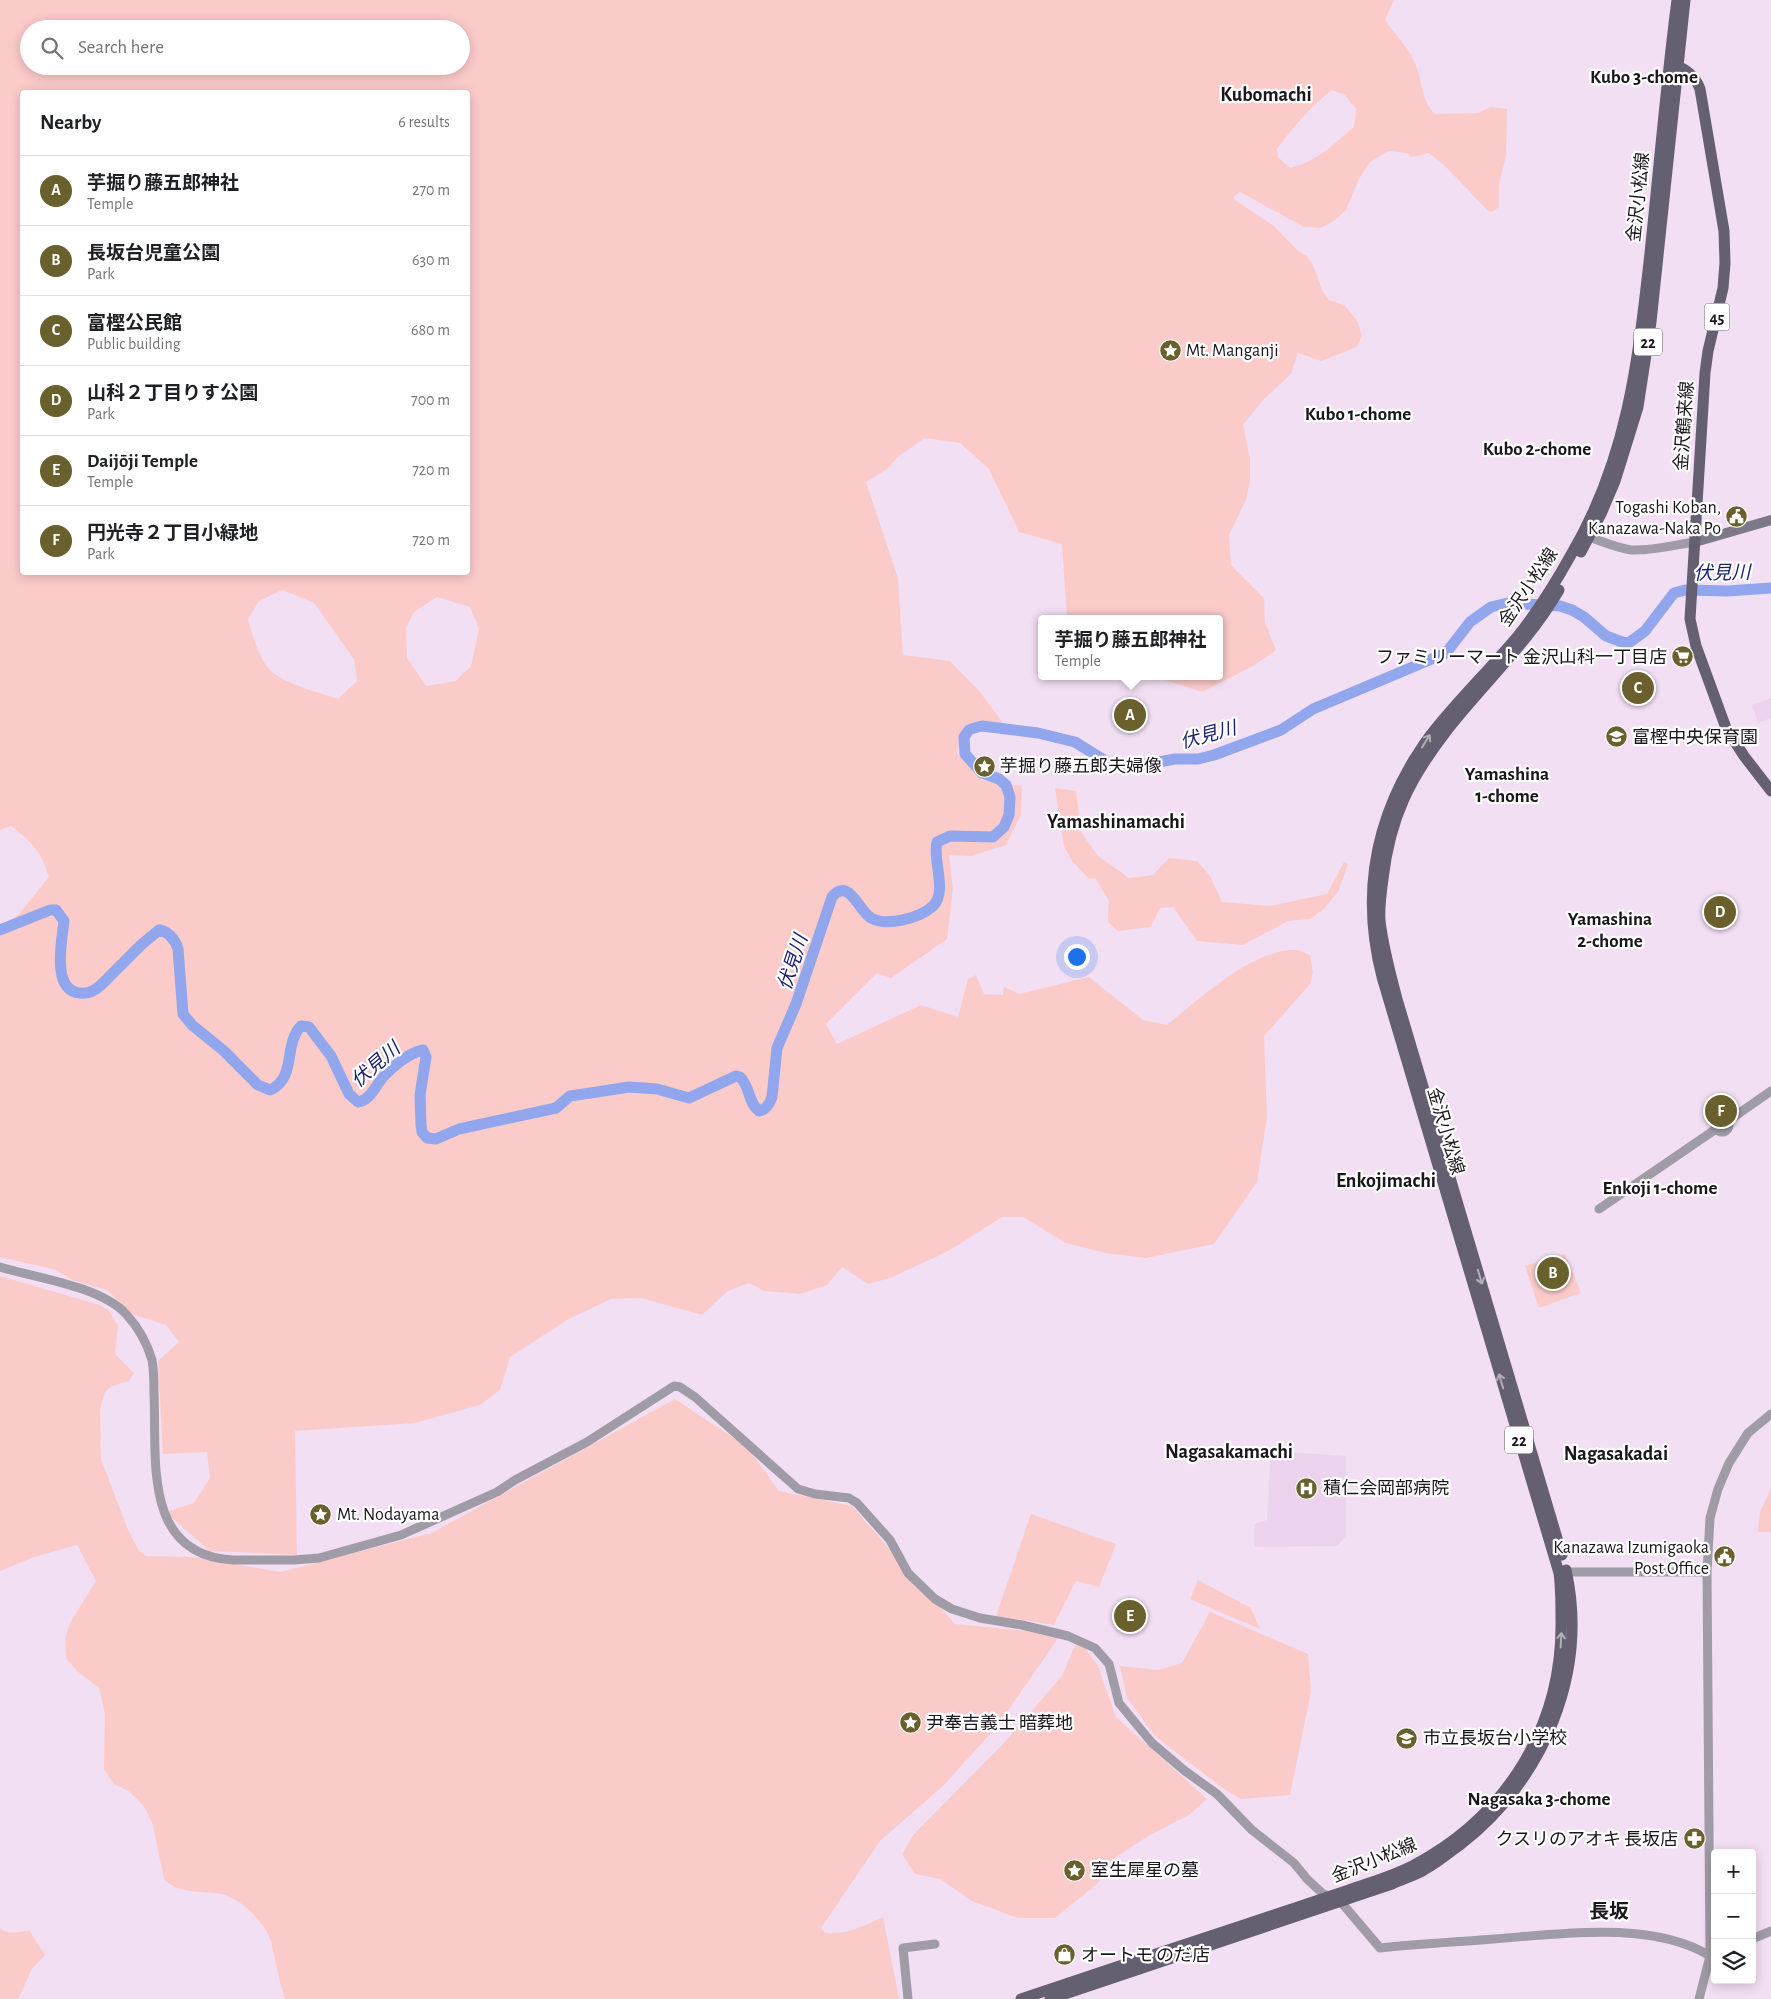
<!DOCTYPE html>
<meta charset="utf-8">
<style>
:root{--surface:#fff;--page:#f2f2f2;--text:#202124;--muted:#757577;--line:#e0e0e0;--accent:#69602d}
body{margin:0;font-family:"Alegreya Sans","Noto Sans JP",sans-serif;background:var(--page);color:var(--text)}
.controls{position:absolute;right:15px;bottom:15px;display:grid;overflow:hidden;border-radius:5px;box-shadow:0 2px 12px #0003}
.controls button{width:45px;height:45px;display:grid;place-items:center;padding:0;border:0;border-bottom:1px solid var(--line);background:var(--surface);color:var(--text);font:25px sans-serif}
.you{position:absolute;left:1076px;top:956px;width:18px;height:18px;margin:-12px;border:4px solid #fff;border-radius:50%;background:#1a73e8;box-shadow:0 0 0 8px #1a73e833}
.badge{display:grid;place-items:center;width:32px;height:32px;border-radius:50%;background:var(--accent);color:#fff;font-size:16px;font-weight:700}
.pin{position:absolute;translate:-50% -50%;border:2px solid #fff;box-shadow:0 1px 5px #0006}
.popup{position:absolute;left:1038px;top:615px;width:185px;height:65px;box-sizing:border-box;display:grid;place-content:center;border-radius:5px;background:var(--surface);filter:drop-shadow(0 1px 4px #0005);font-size:16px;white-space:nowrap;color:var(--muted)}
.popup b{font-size:19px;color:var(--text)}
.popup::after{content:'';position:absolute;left:50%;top:100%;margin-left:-10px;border:10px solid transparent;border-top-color:var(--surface)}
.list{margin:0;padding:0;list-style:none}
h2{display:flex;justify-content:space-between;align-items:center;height:65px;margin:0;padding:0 20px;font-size:21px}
h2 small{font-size:16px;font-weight:400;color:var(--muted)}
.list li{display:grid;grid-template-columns:32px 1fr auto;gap:15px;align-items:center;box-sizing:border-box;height:70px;padding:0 20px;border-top:1px solid var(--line)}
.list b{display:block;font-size:19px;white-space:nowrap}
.list p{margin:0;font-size:16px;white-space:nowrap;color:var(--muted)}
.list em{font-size:16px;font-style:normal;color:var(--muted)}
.icon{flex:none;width:28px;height:28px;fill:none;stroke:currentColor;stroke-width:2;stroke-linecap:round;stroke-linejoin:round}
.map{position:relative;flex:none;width:1771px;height:1999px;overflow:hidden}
.search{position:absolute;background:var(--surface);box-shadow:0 2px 12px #0003;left:20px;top:20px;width:450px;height:55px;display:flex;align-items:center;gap:12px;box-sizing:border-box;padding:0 18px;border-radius:28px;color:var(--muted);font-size:19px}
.panel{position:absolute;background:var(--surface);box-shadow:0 2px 12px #0003;left:20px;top:90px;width:450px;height:485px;border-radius:5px}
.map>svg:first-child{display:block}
.built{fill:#ecd3ed}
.green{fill:#fbcbca;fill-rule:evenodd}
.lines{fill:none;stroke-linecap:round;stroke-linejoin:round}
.river{stroke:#91a6ed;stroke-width:11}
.tertiary{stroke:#9f9ca7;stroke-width:9}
.secondary{stroke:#7d7988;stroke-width:10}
.primary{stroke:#645f71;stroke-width:11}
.oneway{stroke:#b2afb8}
.labels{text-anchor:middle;stroke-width:4.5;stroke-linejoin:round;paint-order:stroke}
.shield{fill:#fff;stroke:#5f5b60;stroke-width:1}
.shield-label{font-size:16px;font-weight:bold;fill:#1b151c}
.street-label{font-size:18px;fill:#1b151c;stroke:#fff}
.poi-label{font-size:18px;fill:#1b151c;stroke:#fff;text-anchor:start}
.neighbourhood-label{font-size:19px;font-weight:bold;fill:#1b151c;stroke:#fff}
.water-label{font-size:19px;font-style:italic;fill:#1a2372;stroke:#fff}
.quarter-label{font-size:20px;font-weight:bold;fill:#1b151c;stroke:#fff}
</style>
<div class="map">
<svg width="1771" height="1999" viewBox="0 0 1771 1999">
<rect width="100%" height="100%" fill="#f3dff3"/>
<path class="built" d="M 1771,698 L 1771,718 L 1758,723 L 1752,705 Z
M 1271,1451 L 1346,1456 L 1346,1536 L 1337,1546 L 1254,1547 L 1254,1524 L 1267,1520 Z"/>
<path class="green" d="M 0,0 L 1394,0 L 1385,20 C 1394,33 1406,45 1413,59 C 1423,77 1420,100 1435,114 L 1478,113 L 1490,107 L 1507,109 L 1506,156 L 1499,184 L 1499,207 L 1492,212 L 1488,211 L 1444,165 L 1429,153 L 1411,157 L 1407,153 L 1389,151 L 1370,162 L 1359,179 L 1346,210 L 1335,220 L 1321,228 L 1304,227 L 1240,192 L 1233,197 L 1235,200 L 1274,226 L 1298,251 L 1307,256 L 1313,265 L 1323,292 L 1329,300 L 1344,305 L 1358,322 L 1362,336 L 1357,347 L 1321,361 L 1298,353 L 1291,374 L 1264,399 L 1243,425 L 1250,458 L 1250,480 L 1246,500 L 1229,535 L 1231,565 L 1264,598 L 1265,623 L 1276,650 L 1253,666 L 1202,692 L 1153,676 L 1219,676 L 1219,619 L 1067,619 L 1062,544 L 1019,532 L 989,469 L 960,443 L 925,438 L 899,456 L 887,469 L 866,482 L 898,578 L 903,655 L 950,661 L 980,692 L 1003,723 L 964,726 L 957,753 L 983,781 L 1022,786 L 1021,815 L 1006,845 L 971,856 L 949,855 L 953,889 L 947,939 L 891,978 L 877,973 L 826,1024 L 837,1044 L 921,1005 L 958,1017 L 968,979 L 976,975 L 984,994 L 1003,995 L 1004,987 L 1019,994 L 1089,977 L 1143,1020 L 1167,1025 C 1199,999 1253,949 1295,950 C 1300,950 1305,953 1310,955 L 1313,973 L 1310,984 L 1264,1036 L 1267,1117 L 1257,1182 L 1214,1244 L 1146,1258 L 1105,1253 L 1066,1243 L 1023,1217 L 1002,1217 L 955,1247 L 936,1257 L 890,1278 L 868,1284 L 842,1267 L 827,1285 L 800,1294 L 764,1291 L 749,1283 L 728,1291 L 702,1315 L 641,1298 L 611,1299 L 567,1320 L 510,1357 L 500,1390 L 480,1405 L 415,1423 L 295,1431 L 297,1555 L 210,1551 L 165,1512 L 194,1503 L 210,1478 L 207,1452 L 163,1454 L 158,1361 L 179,1342 L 166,1325 L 132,1314 L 107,1290 L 72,1280 L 56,1270 L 0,1257 L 0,929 L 19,914 L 49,877 C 40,850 33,843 11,826 L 0,830 ZM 29,29 L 461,29 L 461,66 L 29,66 ZM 1332,90 L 1345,95 L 1356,109 L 1354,127 C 1333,145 1317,161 1290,168 L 1278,157 L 1277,149 C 1293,127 1310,107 1332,90 ZM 22,92 L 468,92 L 468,572 L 22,572 ZM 282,590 L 314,603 L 354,659 L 357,681 L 338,699 C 320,693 286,684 272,672 C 260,662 252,634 248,619 L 259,601 ZM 437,597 L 470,607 L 479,629 L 471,666 L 456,681 L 426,686 L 407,658 L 406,628 L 414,612 Z
M 1055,788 L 1076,791 L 1081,832 L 1098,856 L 1129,878 L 1153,875 L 1169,858 L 1197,861 L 1210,876 L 1222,902 L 1270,906 L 1327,894 L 1344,862 L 1348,864 L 1339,890 L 1324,909 L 1310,919 L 1288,921 L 1243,945 L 1197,941 L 1173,907 L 1160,908 L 1151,927 L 1118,931 L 1108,922 L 1109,901 L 1095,878 L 1089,879 L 1072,861 L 1064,846 Z
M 1565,1254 L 1581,1293 L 1539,1308 L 1525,1266 Z
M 0,1276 L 100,1305 L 108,1310 L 118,1325 L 115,1354 L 134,1373 L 129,1381 L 112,1386 L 105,1392 L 100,1409 L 101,1459 L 128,1530 L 139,1551 L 146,1556 L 192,1557 L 281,1572 L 427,1534 L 428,1535 L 675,1399 L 747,1447 L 779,1491 L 852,1506 L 955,1624 L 1061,1634 L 998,1725 L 944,1785 L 880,1841 L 821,1928 L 825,1933 C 847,1935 863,1926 883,1917 L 899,1999 L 285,1999 C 280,1984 277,1970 274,1954 C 272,1948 272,1941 269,1936 C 261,1919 240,1898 221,1894 C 202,1891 177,1894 164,1879 L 152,1822 L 143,1805 L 130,1792 L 114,1784 L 104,1769 L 105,1714 L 99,1688 L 77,1671 L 66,1658 L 65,1638 L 71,1621 L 96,1581 L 77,1545 L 34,1557 L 0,1571 Z
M 1771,1488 L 1771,1532 L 1758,1532 L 1760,1512 Z
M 1031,1514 L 1116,1544 L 1099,1587 L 1076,1581 L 1054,1625 L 996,1616 Z
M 1198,1580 L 1251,1608 L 1260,1629 L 1190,1599 Z
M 1210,1612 L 1308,1654 L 1311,1692 L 1290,1795 L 1241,1799 L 1224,1789 L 1155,1736 L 1127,1698 L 1120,1666 L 1158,1670 L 1182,1663 Z
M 1078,1638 L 1098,1666 L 1116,1717 L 1207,1799 L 1189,1815 L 1150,1835 L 1116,1857 L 1097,1884 L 1055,1918 L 1018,1918 L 972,1901 L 940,1879 L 915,1874 L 902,1854 L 914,1834 L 1001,1746 L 1062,1676 Z
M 0,1928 C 8,1936 19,1932 29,1930 L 45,1955 L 32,1969 L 18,1999 L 0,1999 Z"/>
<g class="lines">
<path class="river" d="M 0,930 L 50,910 L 56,910 L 64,921 C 62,940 51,991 80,993 C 89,994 94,991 101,985 L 141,945 L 159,930 C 169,932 175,939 178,949 L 183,1014 L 192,1025 L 224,1051 L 258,1085 L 270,1090 C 297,1078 283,1045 301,1026 L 309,1027 L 331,1056 L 349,1094 L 358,1102 C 370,1101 376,1085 383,1077 C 393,1066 409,1053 423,1050 L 426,1057 L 420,1095 L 421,1125 L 422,1132 L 427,1138 L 436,1139 L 459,1129 L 556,1108 L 570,1096 L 597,1092 L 629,1087 L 657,1089 L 689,1098 L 736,1076 L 740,1077 C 750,1086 748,1103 759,1111 C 767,1110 770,1103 772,1097 L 777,1048 L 796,1004 L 832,897 C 849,877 858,910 871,918 C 887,927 920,918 933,906 C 948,891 932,860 937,842 L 950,836 L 993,837 L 1004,827 L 1009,815 L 1010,797 L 1006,785 L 999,779 L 982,773 L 965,754 L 964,737 L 969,730 L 974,728 L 982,726 L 1038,733 L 1075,742 L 1107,762 L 1118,765 L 1148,764 L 1175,759 L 1198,759 L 1214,755 L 1281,730 L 1313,709 L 1446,653 L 1470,622 L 1491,607 L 1508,603 L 1560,606 L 1572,610 L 1584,617 L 1606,636 L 1625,643 L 1630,642 L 1645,631 L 1674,593 L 1685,590 L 1728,591 L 1771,588"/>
<path class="tertiary" d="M 1589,537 C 1603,542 1617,548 1631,550 C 1652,551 1674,545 1695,542
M1715 1125a7 7 0 1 1 14 0a7 7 0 1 1-14 0Z
M 1728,1121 L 1771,1091
M 1599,1209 L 1716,1129
M 0,1267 C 37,1278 100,1286 126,1314 C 139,1328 147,1343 152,1360 C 154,1371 154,1383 154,1394 C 157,1459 142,1555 233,1560 L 294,1560 L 319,1558 L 401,1535 L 497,1492 L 515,1480 L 587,1442 L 674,1386 L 680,1387 L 695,1397 L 798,1489 L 815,1494 L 849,1498 L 857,1503 L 890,1540 L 908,1573 L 935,1599 L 952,1609 L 980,1618 L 1022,1625 L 1068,1636 L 1095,1648 L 1109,1664 L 1119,1703 L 1152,1743 L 1185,1771 L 1217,1794 L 1252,1830 L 1294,1863 L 1307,1879 L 1322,1893 L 1341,1902 L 1380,1948 C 1418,1944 1456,1942 1494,1939 C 1559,1934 1652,1920 1710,1956
M 1562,1572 L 1707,1572
M 1752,1939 L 1771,1931
M 908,1999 L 903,1948 L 935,1944
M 1699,1999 L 1710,1956 L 1707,1572 L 1710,1518 L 1718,1489 L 1729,1463 L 1748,1433 L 1771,1414"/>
<path class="secondary" d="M 1695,542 L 1771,520"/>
<path class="primary" d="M 1673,66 C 1685,66 1696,78 1700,89 L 1724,231 L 1725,263 L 1723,288 L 1708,351 L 1705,373 L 1690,619 L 1696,646 L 1726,728 L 1744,756 L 1771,791
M 1581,552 L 1601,514 L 1615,481 L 1638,407 L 1651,322 L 1685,0
M 1559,590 C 1529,642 1485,682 1448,729 C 1410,778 1390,817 1383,879 C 1381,893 1379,907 1380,921 C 1383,947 1390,973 1397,999 L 1562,1555
M 1021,1999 C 1095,1974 1170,1949 1244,1925 C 1279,1913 1314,1902 1349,1890 C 1371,1882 1393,1876 1414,1865 C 1508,1815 1563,1725 1561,1619 C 1561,1603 1561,1588 1559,1573 L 1382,977 C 1362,899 1373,826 1415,758 C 1421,749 1426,740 1433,732 C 1459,699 1490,669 1517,637 C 1538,611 1556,582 1572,553 C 1628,457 1638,360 1650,253 C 1659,169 1666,84 1677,0
M 1050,1999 L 1392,1884 C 1402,1879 1414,1876 1424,1870 C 1437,1863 1449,1853 1461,1844 C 1543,1781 1589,1673 1566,1570"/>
</g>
<defs><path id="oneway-shaft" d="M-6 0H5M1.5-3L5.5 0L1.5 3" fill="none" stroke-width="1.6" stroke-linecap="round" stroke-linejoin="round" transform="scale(1.25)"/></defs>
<g class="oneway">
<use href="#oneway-shaft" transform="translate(1426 741) rotate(-58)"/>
<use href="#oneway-shaft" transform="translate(1480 1277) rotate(73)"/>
<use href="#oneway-shaft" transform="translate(1501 1381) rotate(-107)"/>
<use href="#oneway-shaft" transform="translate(1561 1640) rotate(-87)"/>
</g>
<defs>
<symbol id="sight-disc" viewBox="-11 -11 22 22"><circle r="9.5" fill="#69602d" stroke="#fff"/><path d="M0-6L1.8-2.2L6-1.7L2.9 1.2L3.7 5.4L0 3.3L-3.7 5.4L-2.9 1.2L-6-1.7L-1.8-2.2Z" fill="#fff"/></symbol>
<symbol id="civic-disc" viewBox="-11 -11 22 22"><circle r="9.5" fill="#69602d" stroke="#fff"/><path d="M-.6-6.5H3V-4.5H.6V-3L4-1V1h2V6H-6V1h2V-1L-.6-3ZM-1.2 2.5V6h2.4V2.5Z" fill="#fff"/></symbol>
<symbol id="supermarket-disc" viewBox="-11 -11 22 22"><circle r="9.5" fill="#69602d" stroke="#fff"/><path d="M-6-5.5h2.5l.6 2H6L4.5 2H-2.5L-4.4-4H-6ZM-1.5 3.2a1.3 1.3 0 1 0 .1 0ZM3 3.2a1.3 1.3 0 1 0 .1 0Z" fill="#fff"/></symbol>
<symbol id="school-disc" viewBox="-11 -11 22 22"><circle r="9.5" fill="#69602d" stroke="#fff"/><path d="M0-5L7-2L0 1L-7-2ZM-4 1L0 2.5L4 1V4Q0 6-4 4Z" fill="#fff"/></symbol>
<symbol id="hospital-disc" viewBox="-11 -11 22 22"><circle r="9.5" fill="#69602d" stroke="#fff"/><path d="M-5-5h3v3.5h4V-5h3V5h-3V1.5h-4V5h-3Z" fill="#fff"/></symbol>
<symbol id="pharmacy-disc" viewBox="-11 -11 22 22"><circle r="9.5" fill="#69602d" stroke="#fff"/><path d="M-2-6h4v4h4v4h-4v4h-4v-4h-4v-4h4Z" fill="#fff"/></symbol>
<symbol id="shop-disc" viewBox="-11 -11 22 22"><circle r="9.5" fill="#69602d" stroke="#fff"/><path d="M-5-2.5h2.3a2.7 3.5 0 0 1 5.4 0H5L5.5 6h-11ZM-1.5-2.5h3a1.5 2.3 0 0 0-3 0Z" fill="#fff"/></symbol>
</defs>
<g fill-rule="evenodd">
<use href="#sight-disc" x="1158" y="338" width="25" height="25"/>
<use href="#civic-disc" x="1724" y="504" width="25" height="25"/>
<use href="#supermarket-disc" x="1670" y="644" width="25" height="25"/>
<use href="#school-disc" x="1604" y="724" width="25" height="25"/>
<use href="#sight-disc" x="972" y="754" width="25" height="25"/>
<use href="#hospital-disc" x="1294" y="1476" width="25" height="25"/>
<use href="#sight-disc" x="308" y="1502" width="25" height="25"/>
<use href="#civic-disc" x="1712" y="1544" width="25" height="25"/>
<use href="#sight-disc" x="898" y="1710" width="25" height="25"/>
<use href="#school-disc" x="1394" y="1726" width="25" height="25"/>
<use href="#pharmacy-disc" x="1682" y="1826" width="25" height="25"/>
<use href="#sight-disc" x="1062" y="1858" width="25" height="25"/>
<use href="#shop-disc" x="1052" y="1942" width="25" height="25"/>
</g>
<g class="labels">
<g class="shield">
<rect x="1704.5" y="303.5" width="25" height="27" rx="4"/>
<rect x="1634" y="328.5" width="28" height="27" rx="4"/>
<rect x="1505" y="1426.5" width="28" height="27" rx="4"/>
</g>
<g class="shield-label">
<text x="1717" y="323">45</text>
<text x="1648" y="348">22</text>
<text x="1519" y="1446">22</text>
</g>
<g class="street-label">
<text transform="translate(1638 197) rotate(-84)" y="6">金沢小松線</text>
<text transform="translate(1684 426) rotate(-86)" y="6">金沢鶴来線</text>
<text transform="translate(1528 587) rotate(-56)" y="6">金沢小松線</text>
<text transform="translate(1446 1131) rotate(74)" y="6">金沢小松線</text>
<text transform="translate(1374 1860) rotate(-22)" y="6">金沢小松線</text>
</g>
<g class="poi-label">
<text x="1186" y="356">Mt. Manganji</text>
<text x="1721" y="513" text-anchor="end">Togashi Koban,<tspan x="1721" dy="21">Kanazawa-Naka Po</tspan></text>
<text x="1667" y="663" text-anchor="end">ファミリーマート 金沢山科一丁目店</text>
<text x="1632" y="743">富樫中央保育園</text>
<text x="1000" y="772">芋掘り藤五郎夫婦像</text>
<text x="1323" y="1494">積仁会岡部病院</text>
<text x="337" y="1520">Mt. Nodayama</text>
<text x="1709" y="1553" text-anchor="end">Kanazawa Izumigaoka<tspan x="1709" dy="21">Post Office</tspan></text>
<text x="926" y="1729">尹奉吉義士 暗葬地</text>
<text x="1423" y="1744">市立長坂台小学校</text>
<text x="1678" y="1845" text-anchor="end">クスリのアオキ 長坂店</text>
<text x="1091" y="1876">室生犀星の墓</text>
<text x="1081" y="1961">オートモ のだ店</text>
</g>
<g class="neighbourhood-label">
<text x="1644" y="83">Kubo 3-chome</text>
<text x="1358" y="420">Kubo 1-chome</text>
<text x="1537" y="455">Kubo 2-chome</text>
<text x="1507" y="780">Yamashina<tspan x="1507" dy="22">1-chome</tspan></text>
<text x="1610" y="925">Yamashina<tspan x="1610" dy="22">2-chome</tspan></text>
<text x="1660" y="1194">Enkoji 1-chome</text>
<text x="1539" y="1805">Nagasaka 3-chome</text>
</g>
<g class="water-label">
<text transform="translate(1722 572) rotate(-1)" y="7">伏見川</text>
<text transform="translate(1208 734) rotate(-15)" y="7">伏見川</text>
<text transform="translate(792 962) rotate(-72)" y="7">伏見川</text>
<text transform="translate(375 1064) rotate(-41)" y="7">伏見川</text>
</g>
<g class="quarter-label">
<text x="1266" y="101">Kubomachi</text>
<text x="1116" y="828">Yamashinamachi</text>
<text x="1386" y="1187">Enkojimachi</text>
<text x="1229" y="1458">Nagasakamachi</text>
<text x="1616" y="1460">Nagasakadai</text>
<text x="1609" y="1918">長坂</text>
</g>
</g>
</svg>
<div class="controls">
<button>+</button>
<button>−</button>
<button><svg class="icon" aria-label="layers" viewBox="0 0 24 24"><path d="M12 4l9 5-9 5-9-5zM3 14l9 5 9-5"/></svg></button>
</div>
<div class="you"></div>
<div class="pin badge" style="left:1130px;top:715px">A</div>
<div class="popup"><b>芋掘り藤五郎神社</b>Temple</div>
<div class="pin badge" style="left:1553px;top:1273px">B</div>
<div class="pin badge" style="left:1638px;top:688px">C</div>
<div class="pin badge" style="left:1720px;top:912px">D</div>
<div class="pin badge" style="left:1130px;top:1616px">E</div>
<div class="pin badge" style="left:1721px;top:1111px">F</div>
<div class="search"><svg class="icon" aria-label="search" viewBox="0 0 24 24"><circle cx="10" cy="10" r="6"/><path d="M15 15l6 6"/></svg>Search here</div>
<section class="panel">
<h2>Nearby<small>6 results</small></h2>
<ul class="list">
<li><span class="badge">A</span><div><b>芋掘り藤五郎神社</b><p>Temple</p></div><em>270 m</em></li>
<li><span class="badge">B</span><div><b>長坂台児童公園</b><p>Park</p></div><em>630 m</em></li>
<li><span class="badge">C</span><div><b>富樫公民館</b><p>Public building</p></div><em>680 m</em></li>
<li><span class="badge">D</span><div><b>山科２丁目りす公園</b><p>Park</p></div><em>700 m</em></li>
<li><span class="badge">E</span><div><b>Daijōji Temple</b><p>Temple</p></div><em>720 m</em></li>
<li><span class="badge">F</span><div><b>円光寺２丁目小緑地</b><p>Park</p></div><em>720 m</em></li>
</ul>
</section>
</div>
